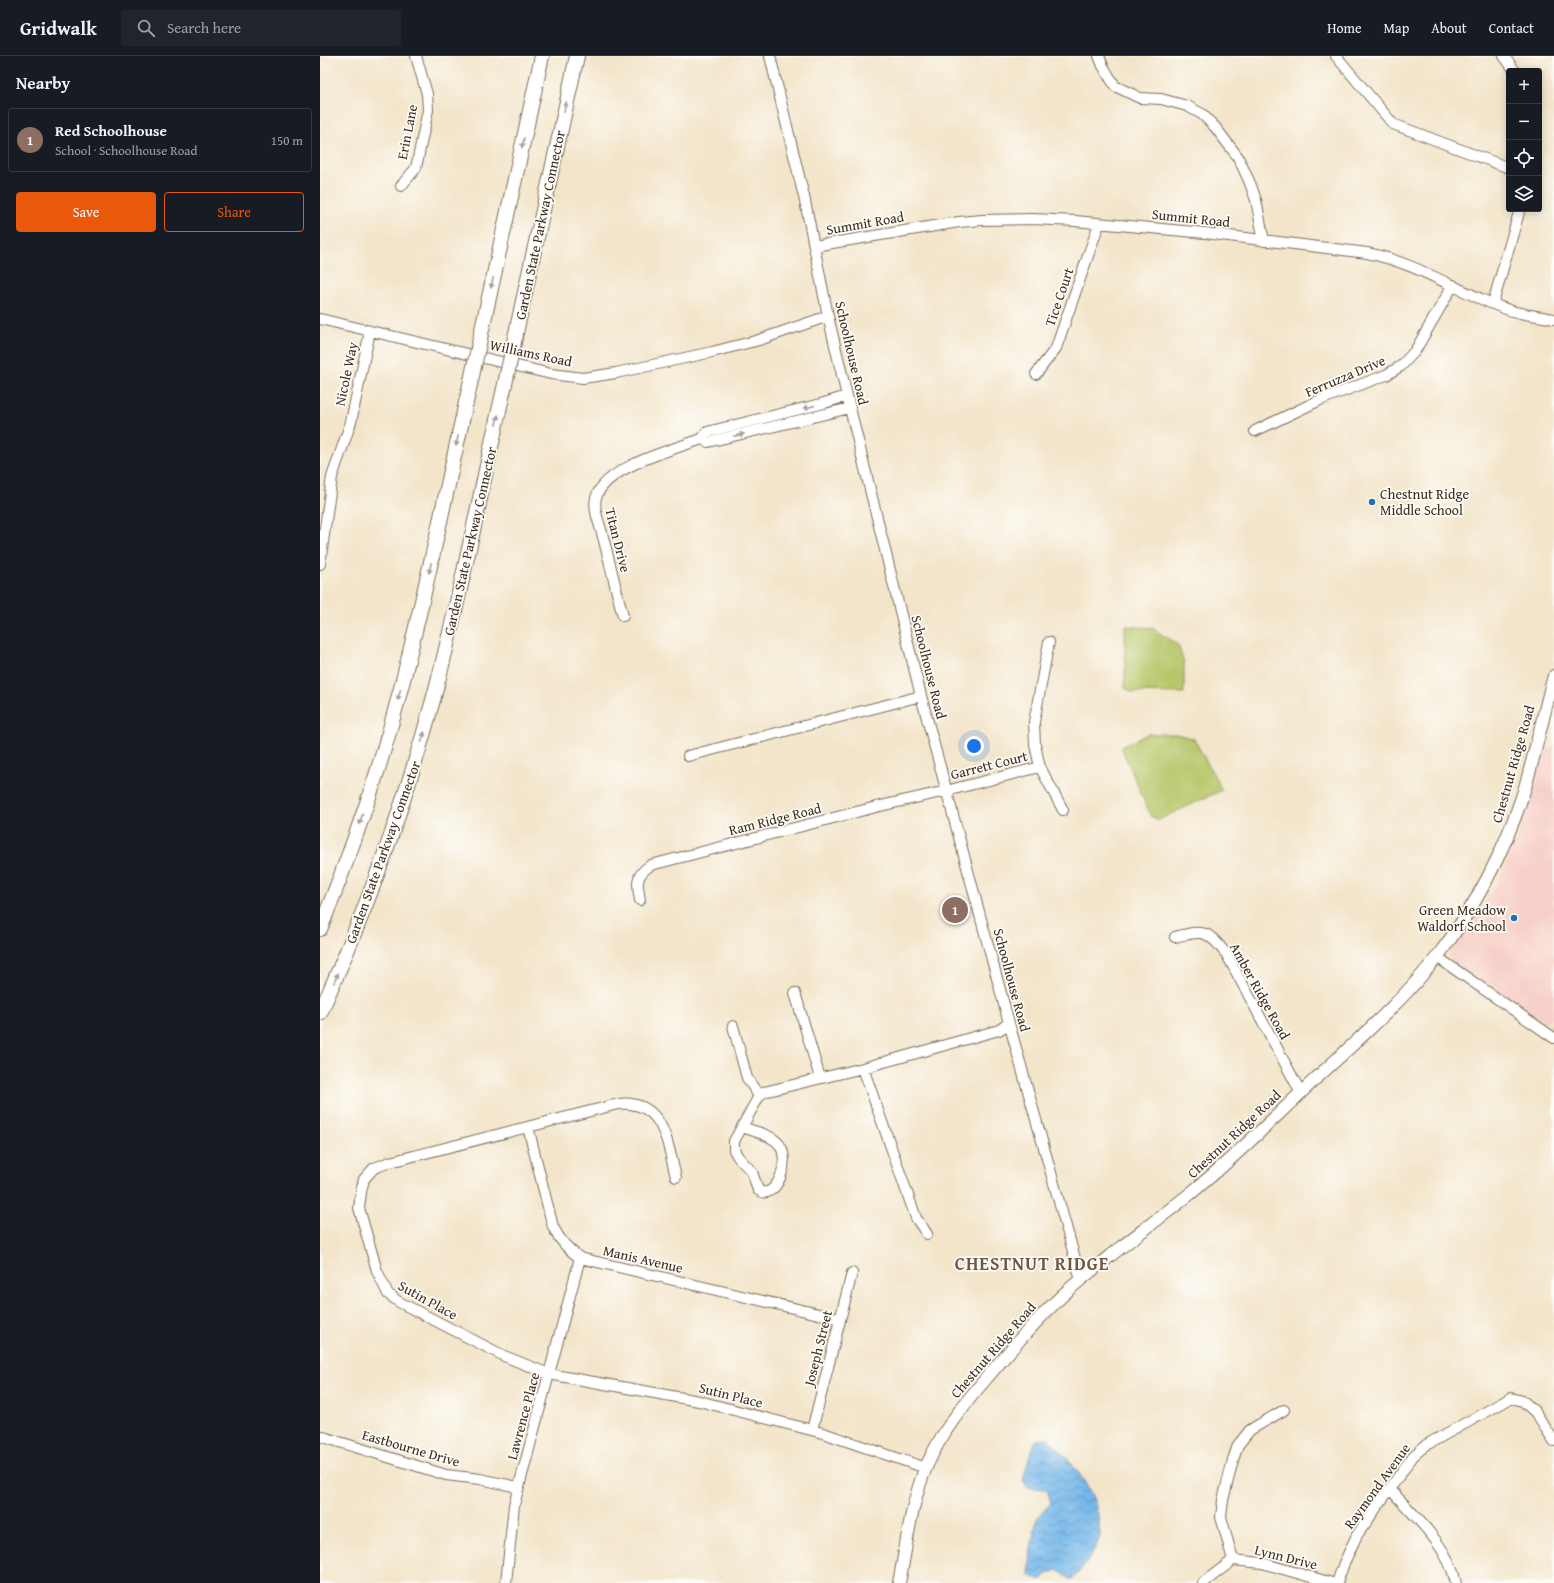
<!DOCTYPE html>
<meta charset="utf-8">
<style>
:root{--surface:#171b24;--page:#20242c;--text:#f1f3f6;--muted:#9ea1a6;--line:#363941;--accent:#ea580c}
body{margin:0;font-family:"Gentium Book Plus",serif;background:var(--page);color:var(--text)}
.controls{position:absolute;right:12px;top:12px;display:grid;overflow:hidden;border-radius:4px;box-shadow:0 2px 10px #0003}
.controls button{width:36px;height:36px;display:grid;place-items:center;padding:0;border:0;border-bottom:1px solid var(--line);background:var(--surface);color:var(--text);font:20px sans-serif}
.you{position:absolute;left:654px;top:690px;width:14px;height:14px;margin:-10px;border:3px solid #fff;border-radius:50%;background:#1a73e8;box-shadow:0 0 0 6px #1a73e833}
.badge{display:grid;place-items:center;width:26px;height:26px;border-radius:50%;background:var(--accent);color:#fff;font-size:13px;font-weight:700}
.pin{position:absolute;translate:-50% -50%;border:2px solid #fff;box-shadow:0 1px 4px #0006}
.list{margin:0;padding:0;list-style:none}
h2{display:flex;justify-content:space-between;align-items:center;height:52px;margin:0;padding:0 16px;font-size:17px}
h2 small{font-size:13px;font-weight:400;color:var(--muted)}
.list li{display:grid;grid-template-columns:26px 1fr auto;gap:12px;align-items:center;box-sizing:border-box;height:64px;margin:0 8px 8px;padding:0 8px;border:1px solid var(--line);border-radius:4px}
.list b{display:block;font-size:15px;white-space:nowrap}
.list p{margin:0;font-size:13px;white-space:nowrap;color:var(--muted)}
.list em{font-size:13px;font-style:normal;color:var(--muted)}
.actions{display:flex;gap:8px;padding:12px 16px}
.actions a{flex:1;padding:9px 0;border:1px solid var(--accent);border-radius:4px;text-align:center;font-size:14px;color:var(--accent)}
.actions .main{background:var(--accent);color:#fff}
.icon{flex:none;width:22px;height:22px;fill:none;stroke:currentColor;stroke-width:2;stroke-linecap:round;stroke-linejoin:round}
.map{position:relative;flex:none;width:1234px;height:1527px;overflow:hidden}
header{display:flex;align-items:center;gap:24px;box-sizing:border-box;height:56px;padding:0 20px;background:var(--surface);border-bottom:1px solid var(--line)}
header strong{font-size:19px}
nav{display:flex;gap:22px;margin-inline-start:auto;font-size:14px}
.search{width:280px;height:36px;background:var(--page);display:flex;align-items:center;gap:10px;box-sizing:border-box;padding:0 14px;border-radius:4px;color:var(--muted);font-size:15px}
main{display:flex}
aside{flex:1;background:var(--surface)}
.map>svg:first-child{display:block}
.built{fill:#f7d1c9}
.park{fill:#b7c76a;stroke:#797844}
.water{fill:url(#water-waves);stroke:#587084}
.lines{fill:none;stroke-linecap:round;stroke-linejoin:round}
.minor-casing{stroke:#7b6b5a;stroke-width:12}
.major-casing{stroke:#7b6b5a;stroke-width:14}
.highway-casing{stroke:#7b6b5a;stroke-width:16}
.minor{stroke:#fff;stroke-width:10}
.major{stroke:#fff;stroke-width:12}
.highway{stroke:#fff;stroke-width:14}
.highway-bridge-casing{stroke:#7b6b5a;stroke-width:16;stroke-linecap:butt}
.highway-bridge{stroke:#fff;stroke-width:14}
.oneway{fill:#a79f9a}
.poi-dot{fill:#1f6fb2;stroke:#fdfcf7;stroke-width:1.5}
.labels{text-anchor:middle;stroke-width:3.5;stroke-linejoin:round;paint-order:stroke}
.street-label{font-size:14px;fill:#3b2a1e;stroke:#fdfcf7}
.poi-label{font-size:14px;fill:#3b2a1e;stroke:#fdfcf7;text-anchor:start}
.district-label{font-size:18px;font-weight:bold;letter-spacing:1px;fill:#705544;stroke:#fdfcf7}
</style>
<header>
<strong>Gridwalk</strong>
<div class="search"><svg class="icon" aria-label="search" viewBox="0 0 24 24"><circle cx="10" cy="10" r="6"/><path d="M15 15l6 6"/></svg>Search here</div>
<nav><a>Home</a><a>Map</a><a>About</a><a>Contact</a></nav>
</header>
<main>
<aside>
<h2>Nearby<small></small></h2>
<ul class="list">
<li><span class="badge" style="background:#8d6e63">1</span><div><b>Red Schoolhouse</b><p>School · Schoolhouse Road</p></div><em>150 m</em></li>
</ul>
<div class="actions"><a class="main">Save</a><a>Share</a></div>
</aside>
<div class="map">
<svg width="1234" height="1527" viewBox="0 0 1234 1527">
<defs>
<pattern id="water-waves" width="16" height="10" patternUnits="userSpaceOnUse"><rect width="16" height="10" fill="#75b7ea"/><path d="M0 5q4-4 8 0t8 0" fill="none" stroke="#6195bd"/></pattern>
</defs>
<rect width="100%" height="100%" fill="#fdfcf7"/>
<filter id="ink" filterUnits="userSpaceOnUse"><feTurbulence type="fractalNoise" baseFrequency=".025" numOctaves="2"/><feDisplacementMap in="SourceGraphic" scale="8" xChannelSelector="R" yChannelSelector="G"/><feConvolveMatrix kernelMatrix="1 2 1 2 8 2 1 2 1" color-interpolation-filters="sRGB"/></filter>
<filter id="wash" filterUnits="userSpaceOnUse"><feTurbulence type="fractalNoise" baseFrequency=".012" numOctaves="4" result="noise"/><feDisplacementMap in="SourceGraphic" scale="16" xChannelSelector="R" yChannelSelector="G"/><feGaussianBlur stdDeviation="0.9" result="paint"/><feColorMatrix in="noise" values="0 0 0 0 0 0 0 0 0 0 0 0 0 0 0 0 0 1.4 0 .05"/><feComposite in="paint" operator="in"/></filter>
<g filter="url(#wash)">
<rect width="100%" height="100%" fill="#f3e5ca"/>
<path class="built" d="M 1234,689 L 1234,960 L 1222,969 L 1130,905 L 1130,897 L 1177,828 L 1196,787 L 1220,692 L 1232,693 Z"/>
<path class="park" d="M 805,570 L 832,572 L 858,589 L 864,607 L 864,637 L 812,636 L 805,632 Z
M 828,678 L 856,678 L 874,683 L 902,734 L 838,764 L 831,760 L 801,691 Z"/>
<path class="water" d="M 728,1382 C 751,1406 777,1433 779,1468 C 779,1473 781,1479 779,1483 C 774,1499 762,1512 752,1524 L 737,1514 L 728,1517 L 720,1525 L 709,1518 L 711,1492 L 717,1462 L 731,1447 L 727,1433 L 708,1432 L 703,1424 L 709,1402 L 716,1384 Z"/>
</g>
<g filter="url(#ink)">
<g class="lines">
<defs>
<path id="minor" d="M 450,0 L 485,145 L 508,260 L 527,340 L 601,640 L 689,967 L 761,1224
M 779,0 L 783,10 L 795,30 L 820,42 L 841,43 L 867,50 L 882,58 L 895,71 L 918,101 L 930,127 L 936,144 L 944,185
M 1016,0 L 1073,68 L 1189,112
M 1184,0 L 1195,15
M 81,130 L 96,112 L 108,54 L 107,38 L 96,0
M 494,190 L 639,166 L 662,164 L 712,163 L 755,165 L 885,177 L 1047,197 C 1099,207 1142,239 1192,255 C 1205,259 1220,260 1234,263
M 1173,247 L 1200,153
M 0,263 L 231,318 L 263,322 L 296,317 L 392,296 L 439,284 L 508,260
M 716,318 L 736,292 L 779,168
M 935,375 L 1000,344 L 1066,319 L 1081,310 L 1095,295 L 1133,229
M 382,383 L 388,386 L 530,352
M 0,508 L 12,421 L 31,366 L 50,275
M 303,560 C 296,534 290,507 283,481 C 280,468 273,455 276,442 C 284,411 354,393 382,383 L 387,376 L 501,348 L 527,340
M 729,586 L 714,666 L 715,689 L 720,711 L 743,754
M 368,700 L 601,640
M 320,844 C 317,827 315,819 331,809 L 556,751 L 626,735 L 720,711
M 855,881 C 885,873 888,875 907,899 L 981,1037
M 1117,901 L 1234,982
M 475,937 L 500,1022
M 413,970 L 427,1022 L 439,1040
M 543,1012 L 596,1162 L 607,1178
M 208,1071 L 233,1171 C 240,1185 248,1193 260,1202 L 520,1263
M 422,1071 L 439,1040 L 444,1036 L 543,1012 L 679,974 L 689,967
M 422,1071 C 433,1075 449,1078 457,1086 C 474,1101 456,1147 438,1134 L 432,1116 L 418,1101 L 414,1094 L 414,1085 Z
M 356,1121 C 347,1087 344,1043 298,1048 L 70,1106 L 54,1112 L 44,1123 L 41,1136 L 39,1152 L 57,1215 L 68,1238 L 79,1246 L 184,1300 L 229,1318 L 379,1345 L 503,1377 L 606,1412
M 492,1374 L 532,1217
M 0,1380 L 126,1419 L 160,1423 L 198,1431
M 1070,1433 C 1095,1461 1128,1489 1136,1527
M 913,1504 L 942,1507 L 1012,1527
M 186,1527 L 194,1449 L 260,1202
M 883,1527 L 913,1504 L 901,1461 L 903,1444 L 913,1404 L 918,1389 L 930,1374 L 964,1354
M 1017,1527 L 1024,1507 L 1037,1479 L 1093,1400 L 1106,1389 L 1191,1342 L 1203,1345 L 1215,1356 L 1234,1385"/>
<path id="major" d="M 579,1527 C 587,1488 591,1445 607,1409 C 622,1375 645,1347 669,1319 C 693,1291 717,1263 744,1238 C 784,1202 829,1171 871,1137 C 913,1103 951,1065 990,1028 C 1034,987 1080,948 1117,901 C 1154,853 1184,796 1203,738 C 1215,699 1223,659 1234,620"/>
<path id="highway" d="M 161,278 L 222,0
M 194,286 L 257,0
M 0,873 C 30,799 57,724 77,647 C 106,539 127,429 152,320
M 0,957 C 46,856 84,751 113,644 C 141,540 161,433 185,328"/>
</defs>
<use href="#minor" class="minor-casing"/>
<use href="#major" class="major-casing"/>
<use href="#highway" class="highway-casing"/>
<use href="#minor" class="minor"/>
<use href="#major" class="major"/>
<use href="#highway" class="highway"/>
<defs>
<path id="highway-bridge" d="M 152,320 L 161,278
M 185,328 L 194,286"/>
</defs>
<use href="#highway-bridge" class="highway-bridge-casing"/>
<use href="#highway-bridge" class="highway-bridge"/>
</g>
<defs><path id="oneway-solid" d="M-6-.8H1V-3.2L6.5 0L1 3.2V.8H-6Z"/></defs>
<g class="oneway">
<use href="#oneway-solid" transform="translate(245 51) rotate(-77)"/>
<use href="#oneway-solid" transform="translate(203 87) rotate(102)"/>
<use href="#oneway-solid" transform="translate(172 227) rotate(103)"/>
<use href="#oneway-solid" transform="translate(489 351) rotate(167)"/>
<use href="#oneway-solid" transform="translate(177 364) rotate(-77)"/>
<use href="#oneway-solid" transform="translate(419 379) rotate(-13)"/>
<use href="#oneway-solid" transform="translate(137 385) rotate(102)"/>
<use href="#oneway-solid" transform="translate(110 512) rotate(102)"/>
<use href="#oneway-solid" transform="translate(79 639) rotate(105)"/>
<use href="#oneway-solid" transform="translate(103 681) rotate(-74)"/>
<use href="#oneway-solid" transform="translate(41 763) rotate(109)"/>
<use href="#oneway-solid" transform="translate(16 922) rotate(-67)"/>
</g>
</g>
<g class="poi-dot">
<circle cx="1052" cy="446" r="4"/>
<circle cx="1194" cy="862" r="4"/>
</g>
<g class="labels">
<g class="street-label">
<text transform="translate(87 76) rotate(-79)" y="5">Erin Lane</text>
<text transform="translate(871 162) rotate(6)" y="5">Summit Road</text>
<text transform="translate(545 167) rotate(-10)" y="5">Summit Road</text>
<text transform="translate(220 169) rotate(-78)" y="5">Garden State Parkway Connector</text>
<text transform="translate(739 241) rotate(-71)" y="5">Tice Court</text>
<text transform="translate(211 297) rotate(12)" y="5">Williams Road</text>
<text transform="translate(532 297) rotate(77)" y="5">Schoolhouse Road</text>
<text transform="translate(26 318) rotate(-78)" y="5">Nicole Way</text>
<text transform="translate(1025 320) rotate(-23)" y="5">Ferruzza Drive</text>
<text transform="translate(298 484) rotate(76)" y="5">Titan Drive</text>
<text transform="translate(150 485) rotate(-77)" y="5">Garden State Parkway Connector</text>
<text transform="translate(609 611) rotate(76)" y="5">Schoolhouse Road</text>
<text transform="translate(1193 708) rotate(-74)" y="5">Chestnut Ridge Road</text>
<text transform="translate(669 709) rotate(-14)" y="5">Garrett Court</text>
<text transform="translate(455 763) rotate(-14)" y="5">Ram Ridge Road</text>
<text transform="translate(63 796) rotate(-70)" y="5">Garden State Parkway Connector</text>
<text transform="translate(692 924) rotate(75)" y="5">Schoolhouse Road</text>
<text transform="translate(940 935) rotate(61)" y="5">Amber Ridge Road</text>
<text transform="translate(914 1078) rotate(-43)" y="5">Chestnut Ridge Road</text>
<text transform="translate(323 1203) rotate(13)" y="5">Manis Avenue</text>
<text transform="translate(108 1244) rotate(29)" y="5">Sutin Place</text>
<text transform="translate(498 1292) rotate(-76)" y="5">Joseph Street</text>
<text transform="translate(673 1294) rotate(-49)" y="5">Chestnut Ridge Road</text>
<text transform="translate(411 1339) rotate(14)" y="5">Sutin Place</text>
<text transform="translate(203 1360) rotate(-75)" y="5">Lawrence Place</text>
<text transform="translate(91 1392) rotate(16)" y="5">Eastbourne Drive</text>
<text transform="translate(1057 1430) rotate(-54)" y="5">Raymond Avenue</text>
<text transform="translate(966 1501) rotate(14)" y="5">Lynn Drive</text>
</g>
<g class="poi-label">
<text x="1060" y="443">Chestnut Ridge<tspan x="1060" dy="16">Middle School</tspan></text>
<text x="1186" y="859" text-anchor="end">Green Meadow<tspan x="1186" dy="16">Waldorf School</tspan></text>
</g>
<g class="district-label">
<text x="712" y="1214">CHESTNUT RIDGE</text>
</g>
</g>
</svg>
<div class="controls">
<button>+</button>
<button>−</button>
<button><svg class="icon" aria-label="locate" viewBox="0 0 24 24"><circle cx="12" cy="12" r="6"/><path d="M12 2v4M12 18v4M2 12h4M18 12h4"/></svg></button>
<button><svg class="icon" aria-label="layers" viewBox="0 0 24 24"><path d="M12 4l9 5-9 5-9-5zM3 14l9 5 9-5"/></svg></button>
</div>
<div class="you"></div>
<div class="pin badge" style="left:635px;top:854px;background:#8d6e63">1</div>
</div>
</main>
